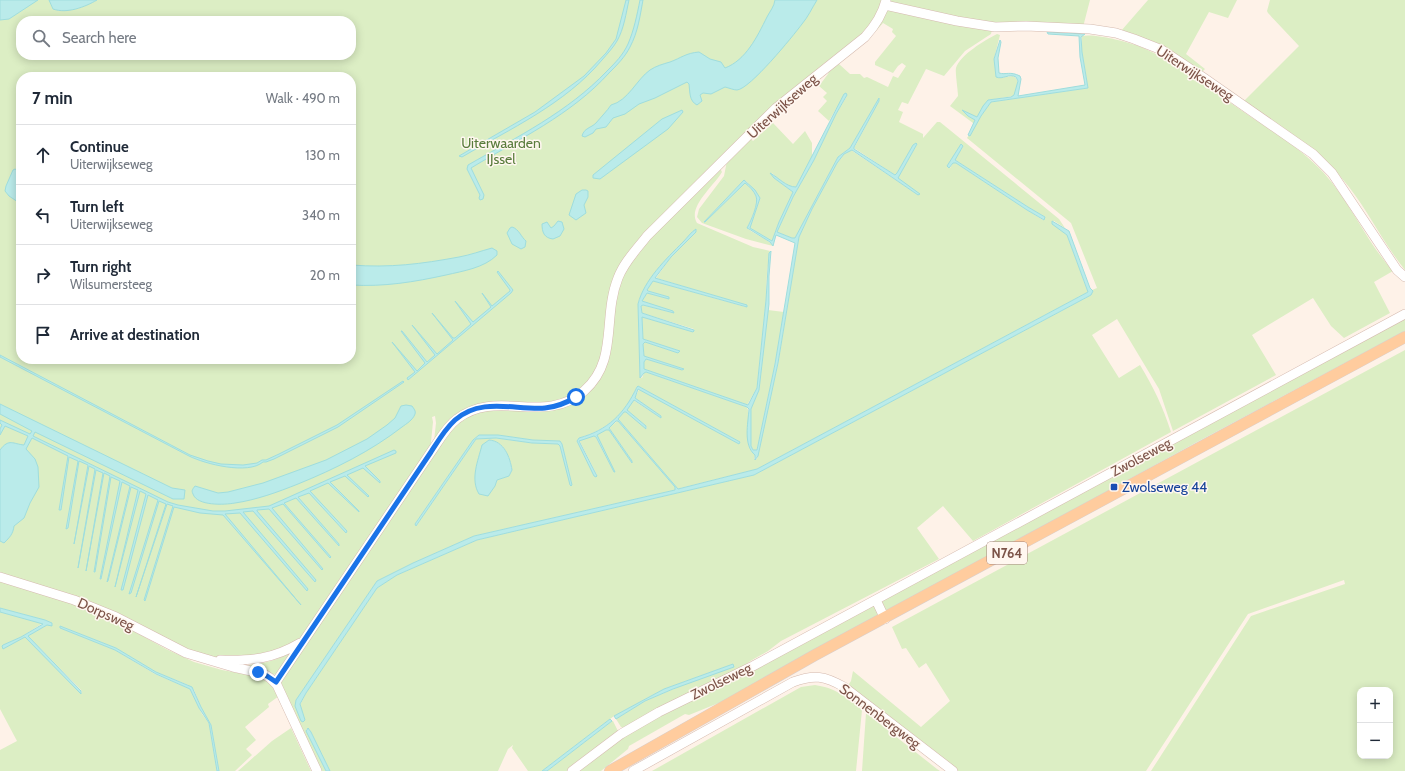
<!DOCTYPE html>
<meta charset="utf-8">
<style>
:root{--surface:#fff;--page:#f6f6f7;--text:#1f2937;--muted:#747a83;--line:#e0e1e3}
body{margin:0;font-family:Cabin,sans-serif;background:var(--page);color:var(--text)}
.controls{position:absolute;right:12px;bottom:12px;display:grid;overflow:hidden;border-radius:8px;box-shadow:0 2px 10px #0003}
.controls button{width:36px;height:36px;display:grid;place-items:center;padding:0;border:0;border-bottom:1px solid var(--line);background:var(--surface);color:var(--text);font:20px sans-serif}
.stop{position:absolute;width:12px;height:12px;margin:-9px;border:3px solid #1a73e8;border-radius:50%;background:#fff}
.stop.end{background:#1a73e8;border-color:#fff;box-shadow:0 1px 4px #0008}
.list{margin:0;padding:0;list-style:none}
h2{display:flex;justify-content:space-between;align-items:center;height:52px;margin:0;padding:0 16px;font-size:17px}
h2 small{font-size:13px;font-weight:400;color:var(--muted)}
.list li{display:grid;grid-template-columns:26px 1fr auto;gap:12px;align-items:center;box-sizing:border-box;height:60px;padding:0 16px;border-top:1px solid var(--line)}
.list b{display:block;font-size:15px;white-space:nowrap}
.list p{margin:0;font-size:13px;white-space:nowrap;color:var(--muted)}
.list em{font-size:13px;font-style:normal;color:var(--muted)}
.icon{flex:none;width:22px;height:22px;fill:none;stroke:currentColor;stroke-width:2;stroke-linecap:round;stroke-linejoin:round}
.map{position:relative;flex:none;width:1405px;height:771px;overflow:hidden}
.search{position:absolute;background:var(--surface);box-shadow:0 2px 10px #0003;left:16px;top:16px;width:340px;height:44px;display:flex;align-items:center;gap:10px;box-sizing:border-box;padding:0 14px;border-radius:16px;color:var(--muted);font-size:15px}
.panel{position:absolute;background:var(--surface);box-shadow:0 2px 10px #0003;left:16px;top:72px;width:340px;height:292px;border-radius:16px}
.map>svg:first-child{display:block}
.green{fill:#dceec4;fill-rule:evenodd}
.water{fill:#baebea;stroke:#9fdddd}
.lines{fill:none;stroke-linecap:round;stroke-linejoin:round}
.minor-casing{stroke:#d5baaf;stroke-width:10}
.major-casing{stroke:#dacfcc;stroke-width:12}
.minor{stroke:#fff;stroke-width:9}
.major{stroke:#ffcc9e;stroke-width:11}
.route{stroke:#1a73e8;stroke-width:5}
.transit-dot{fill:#1a4fb4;stroke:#fff7f0;stroke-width:1.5}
.labels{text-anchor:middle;stroke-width:3;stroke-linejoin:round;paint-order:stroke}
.shield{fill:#fff7f0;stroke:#a3847a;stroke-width:1}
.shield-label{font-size:13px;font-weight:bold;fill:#7c5348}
.street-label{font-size:14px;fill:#7c5348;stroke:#fff7f0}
.park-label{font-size:14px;fill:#597c3c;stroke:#fff7f0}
.transit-label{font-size:14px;fill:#164399;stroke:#fff7f0;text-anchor:start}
</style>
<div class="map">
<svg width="1405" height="771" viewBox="0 0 1405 771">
<rect width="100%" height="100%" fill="#fef2e8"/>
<path class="green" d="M 0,0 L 883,0 L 870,29 L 830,61 L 646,239 L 615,285 L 605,353 L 592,380 L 560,403 L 485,405 L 434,441 L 436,423 L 435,416 L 432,417 L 433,422 L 430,452 L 307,631 L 295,644 L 249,658 L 202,657 L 0,574 ZM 21,21 L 351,21 L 351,55 L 21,55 ZM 21,77 L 351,77 L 351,359 L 21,359 Z
M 889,0 L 1090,0 L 1083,27 L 970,21 L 891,3 Z
M 1148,0 L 1237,0 L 1228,18 L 1209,12 L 1186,54 L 1205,69 L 1201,73 C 1176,56 1152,37 1121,31 Z
M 1270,0 L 1405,0 L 1405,270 C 1384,244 1370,214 1349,187 C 1322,151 1281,126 1244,101 L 1299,46 L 1268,13 L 1267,11 Z
M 886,11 L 893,11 L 992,29 L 991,34 L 965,51 L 944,76 L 926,69 L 908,104 L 902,102 L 898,110 L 903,112 L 899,122 L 923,134 L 923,138 L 937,122 L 940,122 L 1059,219 L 1065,228 L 1054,221 L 1052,222 L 1067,235 L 1088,292 L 757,469 L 681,488 L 678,489 L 675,486 L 618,419 L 624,412 L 626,412 L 647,429 L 646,426 L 627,410 L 633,400 L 661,418 L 661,416 L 635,398 L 639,389 L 739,444 L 740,442 L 638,386 L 637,387 C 624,415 608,429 579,438 L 577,441 L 594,476 L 597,475 L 579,440 L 595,436 L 614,472 L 597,436 L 598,434 L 606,430 L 609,430 L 632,463 L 632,461 L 609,428 L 617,421 L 618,421 L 675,487 L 675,490 L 474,536 L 413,563 L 377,581 L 296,700 L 305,720 L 300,705 L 306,693 L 377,588 L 397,575 L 477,540 L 754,475 L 1091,295 L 1092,290 L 1097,288 L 1071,223 L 967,138 L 981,116 L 991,102 L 1088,88 L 1082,52 L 1082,36 C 1094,33 1129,42 1141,47 C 1176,62 1207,87 1238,108 C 1265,127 1296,144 1319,168 C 1349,198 1364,239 1393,271 L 1374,282 L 1390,313 L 1344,338 L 1331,326 L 1313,298 L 1252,335 L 1276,375 L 1173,431 L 1159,389 L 1117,319 L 1092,335 L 1119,378 L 1140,365 C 1154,388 1163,407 1171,432 L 973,541 L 943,506 L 917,528 L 939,559 L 781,641 L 768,651 L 752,660 L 731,674 L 626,729 L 621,727 L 616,719 L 645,701 L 733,664 L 664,689 L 614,716 L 542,771 L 528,771 L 512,748 L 513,745 L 508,749 L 498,771 L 330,771 L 311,732 L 309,729 L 306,729 L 326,771 L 320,771 L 284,696 L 280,680 L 448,430 L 480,409 L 551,409 L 597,379 L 617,288 L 632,258 L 718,169 L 721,170 L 722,172 C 714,186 687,207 697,223 L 753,247 L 770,251 L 767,273 L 766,300 L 757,388 L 747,405 L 644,369 L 644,362 L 646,359 L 682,370 L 684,369 L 644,356 L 643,343 L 645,342 L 678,353 L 680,351 L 643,339 L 642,317 L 694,332 L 694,329 L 642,313 L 641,306 L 643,305 L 673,313 L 642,301 L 647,293 L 669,299 L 669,297 L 648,291 L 647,290 L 653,281 L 746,307 L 746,305 L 656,278 L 671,257 L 696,232 L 696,229 C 680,248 643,282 638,304 L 640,376 L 642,378 L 644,373 L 646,372 L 747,407 C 753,421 742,444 755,455 L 754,459 L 757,459 L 778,363 L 799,237 L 812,209 L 837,163 L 844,154 L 851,150 L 918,195 L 898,178 L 917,144 L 913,145 L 897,173 L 895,175 L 854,148 L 879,101 L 879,98 L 850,148 L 838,157 L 795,238 L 792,238 L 777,232 L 793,197 L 814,160 L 836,114 L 847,96 L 836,109 L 829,121 L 818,111 L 827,101 L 823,97 L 827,93 L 819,86 L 828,74 L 832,66 L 839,64 L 850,74 L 860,74 L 864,78 L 867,77 L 888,87 L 893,76 L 898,78 L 906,66 L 902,63 L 898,66 L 893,73 L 875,65 L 875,62 L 896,36 L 892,32 L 893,29 L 883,23 L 875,32 L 873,31 ZM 961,145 L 963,146 L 955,160 L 1028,207 L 1045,217 L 1043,220 L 1027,210 L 956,163 L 953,163 L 950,168 L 947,166 ZM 479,435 L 498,435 L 533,440 L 560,441 L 562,444 L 572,485 L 560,446 L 558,444 L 532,443 L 496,438 L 476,439 L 416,526 L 415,524 L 473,440 ZM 489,440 C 504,441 510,457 512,470 L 509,476 L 497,480 L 495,486 L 486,442 Z
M 997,34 L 1000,35 L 994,59 L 996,76 L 1000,78 L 1013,76 C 1021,80 1017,89 1014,96 L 988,100 L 977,117 L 968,116 L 975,119 L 973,126 L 973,123 L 950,106 L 958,96 C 958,90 955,73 956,68 C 960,55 985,40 997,34 Z
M 773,123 L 793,144 L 805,131 L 812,143 L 812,157 L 796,187 C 787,187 778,179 772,173 L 774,178 L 793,192 L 779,222 L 772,241 L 750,228 L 760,198 L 747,182 L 744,180 L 704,222 L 705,222 L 745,183 C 749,186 754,191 756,196 C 759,202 751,221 747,228 C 755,235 767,238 773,246 L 746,239 L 702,223 L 697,217 L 699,209 L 724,176 L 727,161 L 750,138 L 753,141 Z
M 768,310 L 784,312 L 775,364 L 757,450 L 754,451 L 751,446 L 751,409 L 759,390 Z
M 1405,318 L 1405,331 L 1197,442 L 887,612 L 881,600 Z
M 1405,350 L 1405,771 L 1151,771 L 1251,616 L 1345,584 L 1344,580 L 1248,614 L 1146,771 L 955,771 L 847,687 L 851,681 L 853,671 L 921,727 L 950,701 L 926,663 L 919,668 L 906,648 L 902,649 L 892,627 ZM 1360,690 L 1390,690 L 1390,756 L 1360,756 Z
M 0,581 L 73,604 L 117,622 L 166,649 L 194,662 L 222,670 L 255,676 L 265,680 L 274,687 L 279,696 L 268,704 L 269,707 L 245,727 L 256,740 L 246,749 L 252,755 L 235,771 L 219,771 L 211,725 L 201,707 L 194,690 L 188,685 L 156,672 L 116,648 L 60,626 L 60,628 L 115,650 L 155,674 L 190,689 L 202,714 L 209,723 L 217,771 L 0,771 L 0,750 L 17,741 L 0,709 L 0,612 L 43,623 L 21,637 L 3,645 L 6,647 L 25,637 L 82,693 L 81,690 L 28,636 L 47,625 L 52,623 L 45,620 L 0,608 Z
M 874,604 L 880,615 L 736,696 L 689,715 L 685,714 L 629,746 L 628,749 L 601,771 L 576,771 L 631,730 Z
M 293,650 L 276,675 L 243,666 C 260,663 279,662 293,650 Z
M 815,685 C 836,688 846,697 862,710 L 856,771 L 652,771 L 801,687 Z
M 866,713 L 937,769 L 940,771 L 862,771 Z
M 612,721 L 613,721 L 618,731 L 568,771 L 547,771 Z
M 291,728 L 311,771 L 238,771 L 272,741 Z"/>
<path class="water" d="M 0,0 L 38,0 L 9,19 L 0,20 Z
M 49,0 L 97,0 C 85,7 67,14 53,9 Z
M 626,0 L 629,0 C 626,13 624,29 617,41 C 613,48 607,54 602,60 C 565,104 510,129 462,157 L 459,156 L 535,112 L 584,76 L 606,53 L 616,39 Z
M 640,0 L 643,0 C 640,16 638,32 630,47 C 625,57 617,65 609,73 C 571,115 519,139 471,168 L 484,195 L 483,199 L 480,200 L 479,198 L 480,195 L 467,169 L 468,165 C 517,137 568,112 607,71 C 615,63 623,55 628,44 C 634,30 637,15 640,0 Z
M 775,0 L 817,0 C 812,8 808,17 802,24 C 793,36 750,89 737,90 C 734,90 729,88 725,87 L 711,94 L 703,93 L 700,95 L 702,101 L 697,105 C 689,101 690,92 689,84 L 687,82 L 655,98 L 639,104 L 625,114 L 613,118 L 606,127 L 596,129 L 593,133 L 585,137 L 582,136 C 584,128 591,128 596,123 C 601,117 607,111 611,105 C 628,101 637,79 650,70 C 656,66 663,64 670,62 C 681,58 686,53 699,52 L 710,59 L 721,62 L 725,68 C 746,60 757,37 767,17 C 770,11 774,7 775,0 Z
M 1047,32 L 1085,34 L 1081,37 L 1082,52 L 1088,88 L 991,102 L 981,116 L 970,136 L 968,135 L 975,120 L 968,116 L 962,110 L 977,117 L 983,106 L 988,100 L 1011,97 L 1014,95 L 1018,81 L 1016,77 C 1009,73 1003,80 996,77 L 994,59 L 1000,40 L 1001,42 L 998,58 L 999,73 C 1006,75 1010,71 1020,76 L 1021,79 L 1018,96 L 1085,85 L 1080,57 L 1079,36 L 1048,34 Z
M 846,93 L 847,95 L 836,114 L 814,160 L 793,197 L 777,232 L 792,238 L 795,238 L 838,157 L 850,148 L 879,98 L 879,101 L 854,147 L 854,149 L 895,175 L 897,173 L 913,145 L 916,143 L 917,144 L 898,178 L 920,194 L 918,195 L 852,150 L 844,154 L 837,163 L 812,209 L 799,237 L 778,363 L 758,456 L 755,460 L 755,455 C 743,445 748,424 749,409 L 747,407 L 646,372 L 644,373 L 640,378 L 638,304 C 644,280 666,259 683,242 C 687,238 691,232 696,229 L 696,232 L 671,257 L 655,278 L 747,305 L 747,307 L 653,281 L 647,290 L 648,291 L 669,297 L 669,299 L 647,293 L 642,301 L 673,311 L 674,313 L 643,305 L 641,306 L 642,313 L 694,330 L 694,331 L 693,332 L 642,317 L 643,339 L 680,351 L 678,353 L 645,342 L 643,344 L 644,356 L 684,369 L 682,370 L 646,359 L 644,362 L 644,369 L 748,405 L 757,388 L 766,300 L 769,253 L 771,251 L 769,276 L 769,304 L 759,390 L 751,409 L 751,446 L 753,450 L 757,450 L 775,364 L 795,243 L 776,235 L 773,246 L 770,242 L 749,229 L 747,228 C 751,221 759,203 756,196 C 754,191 749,186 745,183 L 705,222 L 704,222 L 744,180 L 755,190 L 760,198 L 750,228 L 772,241 L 779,222 L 793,192 L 774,178 L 770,173 C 778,177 786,187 796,187 L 844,94 Z
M 682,110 L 683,112 L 668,129 L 600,179 L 593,178 L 593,175 L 662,119 Z
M 961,144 L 963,146 L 955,160 L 1028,207 L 1045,217 L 1044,220 L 1027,210 L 956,163 L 953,163 L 949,168 L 947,166 Z
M 15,169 L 21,172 L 21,204 L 9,196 L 5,191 L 6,186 L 13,170 Z
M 582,190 L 586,190 L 588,191 L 588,197 L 584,205 L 586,213 L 576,220 L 569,215 L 576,194 Z
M 558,221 L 562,222 L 564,229 L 560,236 L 553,239 C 544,238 542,232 542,224 L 547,222 L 551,228 L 554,226 Z
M 1052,221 L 1069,231 L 1090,288 L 1093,291 L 1091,295 L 754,475 L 477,540 L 397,575 L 377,588 L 306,693 L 300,704 L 305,720 L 303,722 L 301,721 L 295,706 L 296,700 L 377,581 L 413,563 L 474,536 L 675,490 L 675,487 L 618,421 L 616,421 L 609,428 L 632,461 L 632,463 L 609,430 L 606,430 L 597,435 L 615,472 L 614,472 L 596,437 L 594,436 L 579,441 L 597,476 L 596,477 L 594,476 L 577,441 L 579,438 C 608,430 624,414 637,387 L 638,386 L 740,442 L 739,444 L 638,389 L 635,398 L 661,416 L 661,418 L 634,400 L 627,410 L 646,426 L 646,429 L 626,412 L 624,412 L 618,419 L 678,489 L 757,469 L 1088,292 L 1067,235 L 1052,224 Z
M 512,227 C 519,229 521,237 526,241 L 525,247 L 521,249 L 512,244 L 507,233 L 510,228 Z
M 492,248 L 497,251 L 497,255 C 484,268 463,271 446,275 C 414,282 384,287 351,285 L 351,265 C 390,268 421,264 459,257 C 470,255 481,251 492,248 Z
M 498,271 L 513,290 L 511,293 L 408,380 L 407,378 L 415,372 L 392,342 L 417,371 L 425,363 L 401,331 L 402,331 L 427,362 L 435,355 L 412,325 L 437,354 L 453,340 L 432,313 L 453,338 L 455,338 L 471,324 L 455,301 L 473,322 L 491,307 L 482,293 L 492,306 L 510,291 L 510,290 L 497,272 Z
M 0,355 L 190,455 L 208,461 L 221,464 L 243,465 L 257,463 L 262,460 L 266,460 L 279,454 L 337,425 L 403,381 L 404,382 L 338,427 L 274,459 L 266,462 L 263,462 C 248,475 205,464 189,456 L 0,357 Z
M 0,404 L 172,488 L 185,490 L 184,499 L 173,499 L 35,432 L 33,436 L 168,502 L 178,505 L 213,511 L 225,511 L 269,506 L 394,450 L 396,451 L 396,453 L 365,466 L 380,481 L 380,483 L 363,468 L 347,475 L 369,496 L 368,497 L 345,476 L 330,482 L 359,511 L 359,512 L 328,483 L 310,491 L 347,531 L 346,533 L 309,493 L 298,497 L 339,544 L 339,546 L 296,498 L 284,503 L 331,557 L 330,558 L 283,504 L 272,508 L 323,569 L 322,570 L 269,509 L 257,510 L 257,511 L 316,580 L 315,582 L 253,511 L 243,512 L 308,589 L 307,591 L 240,513 L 225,514 L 301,605 L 223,515 L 200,513 L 174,507 L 145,601 L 144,600 L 173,506 L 167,504 L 136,597 L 166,504 L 159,501 L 131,593 L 129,594 L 158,500 L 148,495 L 123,590 L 121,590 L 146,494 L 140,491 L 115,587 L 138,490 L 131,487 L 108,581 L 107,582 L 130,486 L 122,482 L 101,579 L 100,579 L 120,481 L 111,477 L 95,572 L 94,572 L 110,476 L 104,473 L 86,571 L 103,473 L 96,470 L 78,568 L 95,469 L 89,466 L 74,544 L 88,465 L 79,461 L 68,528 L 66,529 L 78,461 L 69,457 L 61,510 L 59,510 L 68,456 L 32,438 L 26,449 L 35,459 L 38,467 L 39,487 L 30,503 L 24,518 L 14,526 C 13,534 10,537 4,543 L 0,541 L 0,450 C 9,438 13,444 24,445 L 28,436 L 5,426 L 0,435 L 0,429 L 2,425 L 0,423 L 0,420 L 30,434 L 32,431 L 0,414 Z
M 406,405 L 412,406 C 414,409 416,411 415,414 C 413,420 406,424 402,427 C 371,451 335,469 298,484 C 278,492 256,500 235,503 C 224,505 197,506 193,494 C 191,490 193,489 195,486 L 218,493 L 228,492 L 263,483 L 326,460 L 367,439 L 387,425 L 395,418 L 401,406 Z
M 479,435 L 498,435 L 533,440 L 560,441 L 562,444 L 572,485 L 571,486 L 570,485 L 560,446 L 558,444 L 532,443 L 496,438 L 476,439 L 416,526 L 415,524 L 473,440 Z
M 489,440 C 504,441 510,457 512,470 L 509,476 L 497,480 L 495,486 L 488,496 L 479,494 C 470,479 478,461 482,445 Z
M 0,608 L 45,620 L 52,623 L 52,626 L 47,625 L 28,636 L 81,691 L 81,694 L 25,637 L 3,649 L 2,646 L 3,645 L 21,637 L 43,624 L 0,612 Z
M 60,626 L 116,648 L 156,672 L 192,687 L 201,707 L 211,725 L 219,771 L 217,771 L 209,723 L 199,708 L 190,689 L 156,674 L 115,650 L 60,628 Z
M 733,664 L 734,667 L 673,689 L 645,701 L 616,719 L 614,716 L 664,689 Z
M 610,719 L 612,721 L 547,771 L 542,771 Z
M 308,728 L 311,732 L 330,771 L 326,771 L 306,731 Z"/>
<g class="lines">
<defs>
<path id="minor" d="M 885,5 L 957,21 L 995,27 L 1026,26 L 1090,29 L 1116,33 L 1134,39 L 1162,50 L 1204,78 L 1313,154 L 1332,173 L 1397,270 L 1405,277
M 0,577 L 74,600 L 116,617 L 186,653 L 233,667 L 264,674 L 270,678 L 277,685 L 317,771
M 876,600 L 885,619
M 220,660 C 251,661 273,659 300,643
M 276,682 L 431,452 C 439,441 446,427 457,419 C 497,388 544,426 584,391 C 619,360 602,318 618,278 C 624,262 637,249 647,236 L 776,108 L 865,37 C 874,27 883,13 886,0
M 572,771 L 621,734 L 659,712 L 753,666 L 1405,314
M 633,771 L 793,682 C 814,674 825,676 844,687 L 953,771"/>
<path id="major" d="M 610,771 L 815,655 L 1405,337"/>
</defs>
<use href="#minor" class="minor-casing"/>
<use href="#major" class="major-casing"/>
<use href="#minor" class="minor"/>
<use href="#major" class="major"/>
</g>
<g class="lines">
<path class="route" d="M 258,672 L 267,676 L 276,682 L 431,452 C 438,441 445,429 455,420 C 481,397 514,410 545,408 C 557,407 566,403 576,397"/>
</g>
<rect class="transit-dot" x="1110" y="483" width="8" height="8" rx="2"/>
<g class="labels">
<rect class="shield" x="987" y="542" width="40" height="22" rx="3"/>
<g class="shield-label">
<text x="1007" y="558">N764</text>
</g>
<g class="street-label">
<text transform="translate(1195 73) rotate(33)" y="5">Uiterwijkseweg</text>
<text transform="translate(782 106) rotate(-42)" y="5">Uiterwijkseweg</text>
<text transform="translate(1141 457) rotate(-28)" y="5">Zwolseweg</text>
<text transform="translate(106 614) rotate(24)" y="5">Dorpsweg</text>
<text transform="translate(721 681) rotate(-26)" y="5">Zwolseweg</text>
<text transform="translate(880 716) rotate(37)" y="5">Sonnenbergweg</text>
</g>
<g class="park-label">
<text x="501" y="148">Uiterwaarden<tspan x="501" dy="16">IJssel</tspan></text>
</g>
<g class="transit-label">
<text x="1122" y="492">Zwolseweg 44</text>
</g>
</g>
</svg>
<div class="controls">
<button>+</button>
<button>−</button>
</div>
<div class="stop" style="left:576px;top:397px"></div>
<div class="stop end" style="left:258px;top:672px"></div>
<div class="search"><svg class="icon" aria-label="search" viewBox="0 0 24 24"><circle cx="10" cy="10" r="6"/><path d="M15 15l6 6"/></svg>Search here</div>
<section class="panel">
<h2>7 min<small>Walk · 490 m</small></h2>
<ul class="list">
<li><svg class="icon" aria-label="ahead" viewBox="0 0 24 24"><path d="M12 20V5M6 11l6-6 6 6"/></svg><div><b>Continue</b><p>Uiterwijkseweg</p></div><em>130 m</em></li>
<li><svg class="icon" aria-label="left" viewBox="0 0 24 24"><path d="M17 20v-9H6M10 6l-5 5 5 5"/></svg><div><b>Turn left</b><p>Uiterwijkseweg</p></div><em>340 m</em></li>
<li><svg class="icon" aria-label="right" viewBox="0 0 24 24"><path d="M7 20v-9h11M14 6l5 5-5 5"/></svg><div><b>Turn right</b><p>Wilsumersteeg</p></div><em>20 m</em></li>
<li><svg class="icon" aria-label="arrive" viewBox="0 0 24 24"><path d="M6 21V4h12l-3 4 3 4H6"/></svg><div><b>Arrive at destination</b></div></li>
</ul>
</section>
</div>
